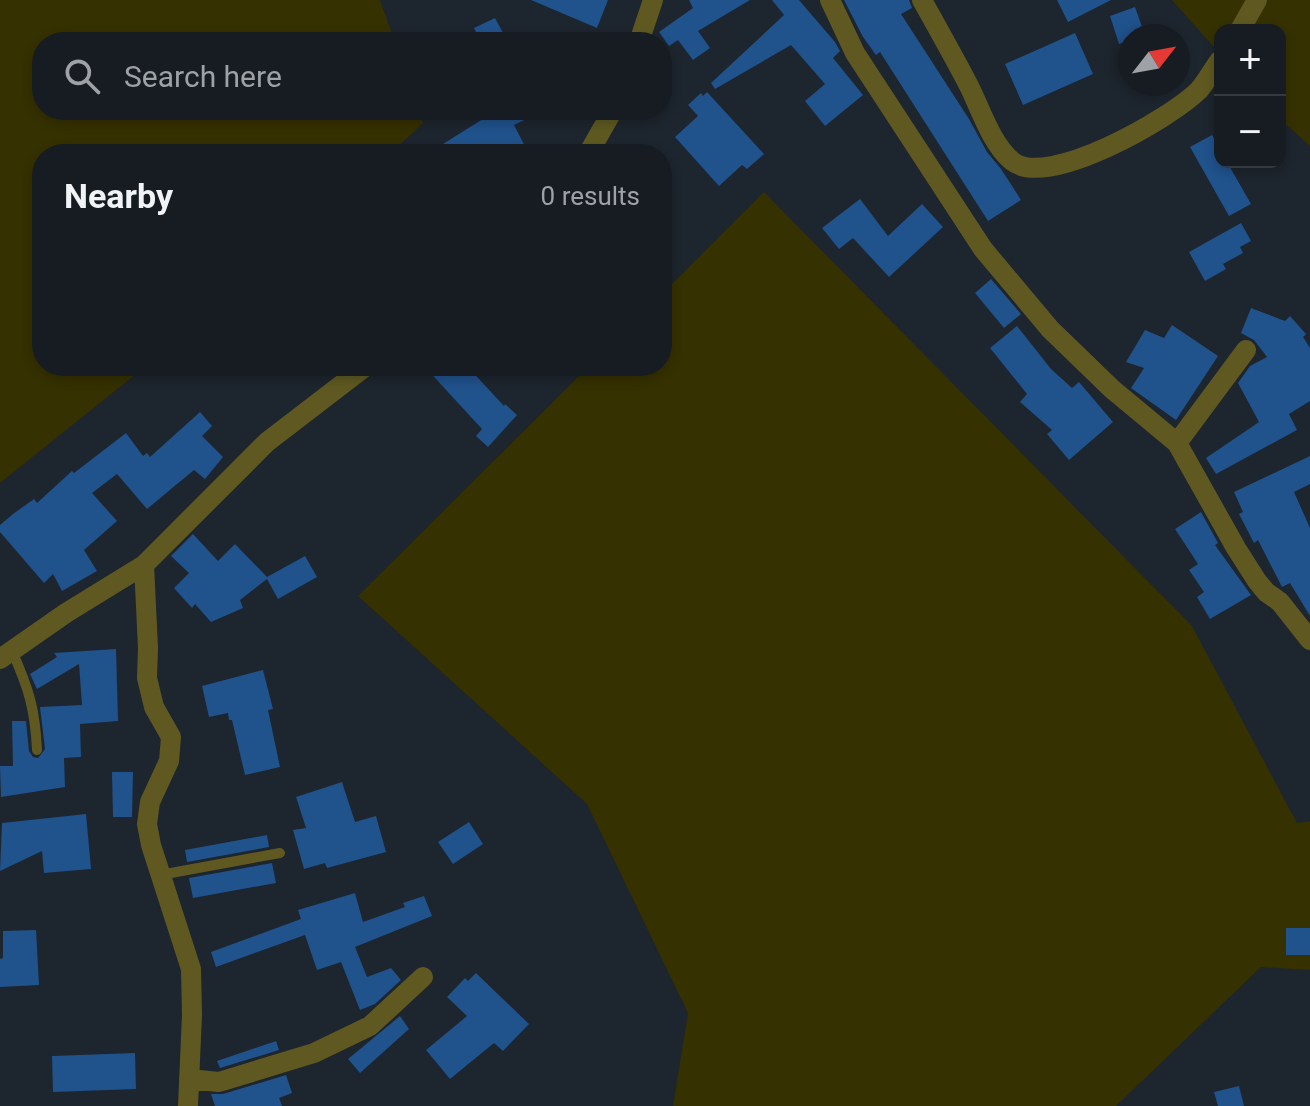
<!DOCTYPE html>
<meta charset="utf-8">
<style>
:root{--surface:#161c22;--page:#23292f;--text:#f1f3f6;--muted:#9ea1a5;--line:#353a40}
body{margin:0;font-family:Roboto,sans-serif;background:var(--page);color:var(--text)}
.controls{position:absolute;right:24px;top:24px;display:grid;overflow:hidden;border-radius:16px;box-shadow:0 4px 12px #0003}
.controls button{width:72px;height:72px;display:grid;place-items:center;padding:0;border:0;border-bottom:2px solid var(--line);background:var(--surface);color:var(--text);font:40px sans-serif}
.compass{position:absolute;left:1118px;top:24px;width:72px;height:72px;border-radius:50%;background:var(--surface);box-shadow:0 4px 12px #0003;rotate:59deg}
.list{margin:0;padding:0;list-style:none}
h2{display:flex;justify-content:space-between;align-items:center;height:104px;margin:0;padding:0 32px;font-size:34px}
h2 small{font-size:26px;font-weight:400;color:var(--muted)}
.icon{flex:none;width:44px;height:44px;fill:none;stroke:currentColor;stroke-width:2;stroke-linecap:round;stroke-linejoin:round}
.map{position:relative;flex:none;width:1310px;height:1106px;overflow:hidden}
.search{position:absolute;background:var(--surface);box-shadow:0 4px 12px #0003;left:32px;top:32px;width:640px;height:88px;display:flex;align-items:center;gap:20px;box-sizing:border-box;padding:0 28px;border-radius:32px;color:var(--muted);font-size:30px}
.panel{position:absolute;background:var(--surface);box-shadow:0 4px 12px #0003;left:32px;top:144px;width:640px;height:232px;border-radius:32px}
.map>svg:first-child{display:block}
.green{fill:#353101}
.building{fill:#20528c}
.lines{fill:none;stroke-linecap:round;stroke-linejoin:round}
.lane{stroke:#5f5921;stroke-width:10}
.street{stroke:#5f5921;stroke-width:20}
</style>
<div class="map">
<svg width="1310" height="1106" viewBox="0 0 1310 1106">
<rect width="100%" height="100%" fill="#1d252e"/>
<path class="green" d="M 0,0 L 380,0 L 395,42 L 42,42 L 42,110 L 418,110 L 423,123 L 390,154 L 42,154 L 42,366 L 146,366 L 0,483 Z
M 1172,0 L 1310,0 L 1310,146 L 1280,119 L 1280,30 L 1220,30 L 1220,54 Z
M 764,192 L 1192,626 L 1297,823 L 1310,821 L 1310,970 L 1261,967 L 1116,1106 L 673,1106 L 688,1013 L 587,804 L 358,596 L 589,366 L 662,366 L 662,294 Z"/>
<path class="building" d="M 531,0 L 608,0 L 597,28 Z
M 689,0 L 750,0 L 698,31 L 710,48 L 693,60 L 678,40 L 669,46 L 659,32 L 693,8 Z
M 772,0 L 799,0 L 835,42 L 840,51 L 833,58 L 863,95 L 825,126 L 805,101 L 825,84 L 791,45 L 715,89 L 711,83 L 784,15 Z
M 844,0 L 909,0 L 912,8 L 901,14 L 969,119 L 987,152 L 1001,169 L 1021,200 L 988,221 L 880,52 L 876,55 L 863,37 Z
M 1057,0 L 1111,0 L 1068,22 Z
M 1135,7 L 1145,35 L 1130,36 L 1130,40 L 1119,44 L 1110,16 Z
M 495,18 L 508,42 L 481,42 L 474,28 Z
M 1075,33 L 1093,74 L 1023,105 L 1005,64 Z
M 707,92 L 764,154 L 747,169 L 742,165 L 719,186 L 675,137 L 698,116 L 688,105 L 701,93 L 703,96 Z
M 483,110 L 545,110 L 514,125 L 529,154 L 427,154 L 486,117 Z
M 1212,135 L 1220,149 L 1220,162 L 1227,162 L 1251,204 L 1229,216 L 1190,147 Z
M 860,199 L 888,236 L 922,204 L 943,227 L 889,277 L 853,238 L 839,249 L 822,228 Z
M 1241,223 L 1251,241 L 1240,247 L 1243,253 L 1223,264 L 1226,269 L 1205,281 L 1189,252 Z
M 991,279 L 1021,314 L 1004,328 L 975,293 Z
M 1251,308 L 1285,321 L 1290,316 L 1306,334 L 1303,337 L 1310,348 L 1310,401 L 1289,414 L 1297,430 L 1216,474 L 1206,458 L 1259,422 L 1238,383 L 1250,366 L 1267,357 L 1254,340 L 1241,333 Z
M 1172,325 L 1218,356 L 1176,420 L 1131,388 L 1144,368 L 1126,362 L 1145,330 L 1164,338 Z
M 1017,326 L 1051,369 L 1072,388 L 1079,382 L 1113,422 L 1069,460 L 1047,434 L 1052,430 L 1020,402 L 1027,394 L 990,348 Z
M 424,366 L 467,366 L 504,406 L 505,404 L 517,415 L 488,447 L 476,436 L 482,429 Z
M 200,412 L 212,426 L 202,436 L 223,457 L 205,479 L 194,470 L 147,509 L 117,474 L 92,493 L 117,521 L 84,550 L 97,571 L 62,591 L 53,574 L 44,583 L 0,532 L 0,525 L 13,514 L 34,499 L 37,503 L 72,471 L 74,473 L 126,433 L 143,456 L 147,453 L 150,457 Z
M 1310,456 L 1310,484 L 1294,492 L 1310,528 L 1310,616 L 1290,583 L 1282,587 L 1258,540 L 1254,543 L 1239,514 L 1243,512 L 1234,492 Z
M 1201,512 L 1218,543 L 1215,545 L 1251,595 L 1210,619 L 1197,597 L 1204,592 L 1189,570 L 1198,564 L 1175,529 Z
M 193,534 L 218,561 L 235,544 L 267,577 L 305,556 L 317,577 L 278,599 L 267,579 L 240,600 L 243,608 L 211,622 L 195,604 L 192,608 L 174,588 L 189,573 L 171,556 Z
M 116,649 L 118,721 L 80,724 L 81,757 L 64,758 L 65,787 L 1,797 L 0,766 L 13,766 L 12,721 L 26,721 L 29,751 L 33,757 L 38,758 L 45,749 L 40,707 L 82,705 L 79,664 L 37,689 L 30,674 L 57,657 L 54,653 Z
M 263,670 L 273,709 L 268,710 L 280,767 L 245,775 L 232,720 L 229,720 L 228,713 L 209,717 L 202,686 Z
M 112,772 L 133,772 L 132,817 L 113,817 Z
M 342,782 L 355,822 L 376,816 L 386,852 L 327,868 L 325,863 L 304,869 L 293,830 L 306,828 L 296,797 Z
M 86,814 L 91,869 L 44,873 L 42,851 L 0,871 L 2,823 Z
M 469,822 L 483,844 L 453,864 L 438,842 Z
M 267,835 L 269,847 L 187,862 L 185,850 Z
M 272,863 L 276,883 L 193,898 L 189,878 Z
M 355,893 L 363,922 L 405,907 L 403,903 L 424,896 L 432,916 L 355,947 L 367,977 L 391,968 L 401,980 L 375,1004 L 360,1010 L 341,962 L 317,970 L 305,935 L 216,967 L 211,952 L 301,919 L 298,910 Z
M 1286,928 L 1310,928 L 1310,955 L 1286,955 Z
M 36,930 L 39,985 L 0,987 L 0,959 L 3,958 L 3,931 Z
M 476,973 L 529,1024 L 503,1051 L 494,1043 L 450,1079 L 426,1050 L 467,1016 L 447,997 L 465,978 L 468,981 Z
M 400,1016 L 409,1029 L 360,1073 L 348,1059 Z
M 276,1041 L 279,1050 L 220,1068 L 217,1061 Z
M 135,1053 L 136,1089 L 53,1092 L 52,1056 Z
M 286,1075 L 292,1093 L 279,1098 L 282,1106 L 215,1106 L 211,1094 L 223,1094 Z
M 1239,1086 L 1244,1106 L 1218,1106 L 1214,1092 Z"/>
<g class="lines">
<path class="lane" d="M 12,651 C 29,689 35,709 37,750
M 160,875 L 280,853"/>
<path class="street" d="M 830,0 L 855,53 L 983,249 L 1050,329 L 1112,389 L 1177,443 L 1236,548 L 1257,581 L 1266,592 L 1280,602 L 1310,640
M 922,0 C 938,29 954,57 969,86 C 981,110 991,143 1012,161 C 1047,190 1171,118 1199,90 C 1207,81 1213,69 1220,60
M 1240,30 L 1257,0
M 639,42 L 653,0
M 588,154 L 613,110
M 1177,443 L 1246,350
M 144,565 L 148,648 L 147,678 L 154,707 L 171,737 L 169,761 L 150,802 L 147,824 L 151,845 L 191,969 L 192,1015 L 188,1106
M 0,659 L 66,613 L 144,565 L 267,442 L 366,366
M 189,1079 L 219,1082 L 314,1053 L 370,1026 L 423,977"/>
</g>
</svg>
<div class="controls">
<button>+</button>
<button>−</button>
</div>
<svg class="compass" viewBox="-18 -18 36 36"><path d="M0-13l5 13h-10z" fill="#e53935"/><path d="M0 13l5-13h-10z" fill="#9ea1a5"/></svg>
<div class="search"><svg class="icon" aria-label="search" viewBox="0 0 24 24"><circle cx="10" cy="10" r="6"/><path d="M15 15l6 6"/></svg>Search here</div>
<section class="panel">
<h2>Nearby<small>0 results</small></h2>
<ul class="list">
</ul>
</section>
</div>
